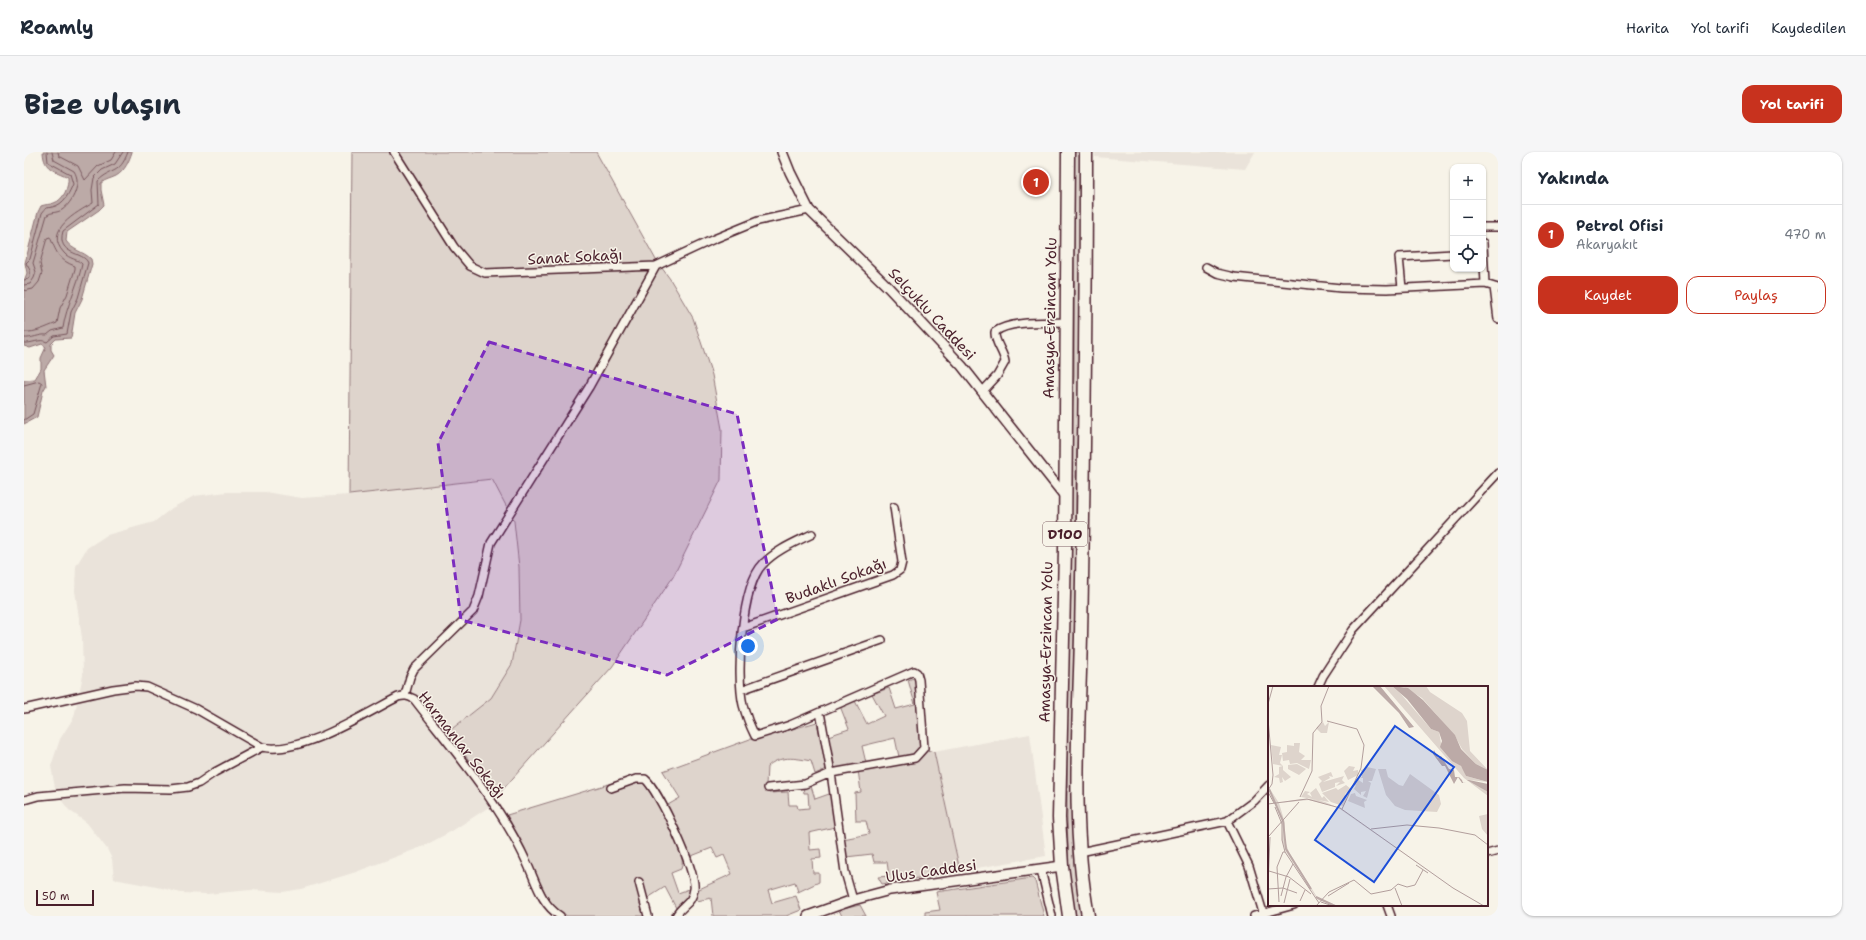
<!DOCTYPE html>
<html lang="tr">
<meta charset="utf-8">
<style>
:root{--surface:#fff;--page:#f6f6f7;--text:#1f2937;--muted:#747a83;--line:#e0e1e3;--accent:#c8321e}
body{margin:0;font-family:"Shantell Sans",sans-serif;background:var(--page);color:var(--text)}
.controls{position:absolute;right:12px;top:12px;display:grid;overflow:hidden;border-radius:8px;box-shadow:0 1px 3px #0004}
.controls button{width:36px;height:36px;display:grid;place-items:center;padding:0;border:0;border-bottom:1px solid var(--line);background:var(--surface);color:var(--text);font:20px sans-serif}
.scale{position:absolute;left:12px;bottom:10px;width:58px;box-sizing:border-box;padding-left:4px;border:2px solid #4a1f2b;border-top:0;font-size:11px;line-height:14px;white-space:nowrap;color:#4a1f2b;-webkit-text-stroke:3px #f7f3e8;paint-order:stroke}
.you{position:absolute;left:724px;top:494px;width:14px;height:14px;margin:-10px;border:3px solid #fff;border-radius:50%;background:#1a73e8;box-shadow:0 0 0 6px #1a73e833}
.badge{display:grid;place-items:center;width:26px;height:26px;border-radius:50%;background:var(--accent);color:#fff;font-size:13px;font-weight:700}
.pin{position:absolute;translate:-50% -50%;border:2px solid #fff;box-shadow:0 1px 4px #0006}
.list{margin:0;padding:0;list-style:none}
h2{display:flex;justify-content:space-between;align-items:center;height:52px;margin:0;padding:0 16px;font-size:17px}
h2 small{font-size:13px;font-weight:400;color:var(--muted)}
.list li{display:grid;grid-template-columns:26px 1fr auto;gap:12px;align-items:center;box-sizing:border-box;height:60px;padding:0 16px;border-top:1px solid var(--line)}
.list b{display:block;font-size:15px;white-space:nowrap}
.list p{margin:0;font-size:13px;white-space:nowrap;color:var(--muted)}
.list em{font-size:13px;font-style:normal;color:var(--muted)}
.actions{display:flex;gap:8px;padding:12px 16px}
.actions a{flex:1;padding:9px 0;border:1px solid var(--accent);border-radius:12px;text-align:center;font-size:14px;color:var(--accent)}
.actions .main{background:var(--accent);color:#fff}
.icon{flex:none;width:22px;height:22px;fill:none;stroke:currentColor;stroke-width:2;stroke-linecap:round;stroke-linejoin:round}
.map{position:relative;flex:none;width:1474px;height:764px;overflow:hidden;border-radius:12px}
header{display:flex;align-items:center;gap:24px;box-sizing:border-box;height:56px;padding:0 20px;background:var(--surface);border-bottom:1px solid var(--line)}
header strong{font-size:19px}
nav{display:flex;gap:22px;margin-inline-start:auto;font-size:14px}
.intro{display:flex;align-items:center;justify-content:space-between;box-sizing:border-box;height:96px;padding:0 24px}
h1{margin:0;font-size:28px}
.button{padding:10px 18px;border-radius:12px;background:var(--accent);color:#fff;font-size:14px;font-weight:700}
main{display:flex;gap:24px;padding:0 24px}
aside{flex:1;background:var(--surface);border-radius:12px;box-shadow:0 1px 3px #0004}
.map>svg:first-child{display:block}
.built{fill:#eae3da}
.green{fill:#ded4cc;stroke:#947a7c}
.water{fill:#bcaaa7;stroke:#8e7275}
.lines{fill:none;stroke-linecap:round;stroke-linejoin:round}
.shore{stroke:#78575d;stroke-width:1}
.minor-casing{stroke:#4a1f2b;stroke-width:10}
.tertiary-casing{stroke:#4a1f2b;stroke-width:12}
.trunk-casing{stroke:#4a1f2b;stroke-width:15}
.minor{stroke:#f7f3e8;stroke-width:7}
.tertiary{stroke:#f7f3e8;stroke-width:9}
.trunk{stroke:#f7f3e8;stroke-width:12}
.marked{fill:#7b2cbf;fill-opacity:0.2;stroke:#7b2cbf;stroke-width:3;stroke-dasharray:8 5;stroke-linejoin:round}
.labels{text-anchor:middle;stroke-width:3;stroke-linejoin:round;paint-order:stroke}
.shield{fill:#f7f3e8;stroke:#7e5f64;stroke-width:1}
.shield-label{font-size:14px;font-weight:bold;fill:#4a1f2b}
.street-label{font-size:15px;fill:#4a1f2b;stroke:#f7f3e8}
.inset-river{fill:none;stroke:#bcaaa7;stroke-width:2}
.inset-road{fill:none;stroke:#b29e9c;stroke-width:1}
.view{fill:#1d4ed8;fill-opacity:0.15;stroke:#1d4ed8;stroke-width:2}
.inset-edge{fill:none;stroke:#4a1f2b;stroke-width:2}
</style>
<header>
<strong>Roamly</strong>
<nav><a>Harita</a><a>Yol tarifi</a><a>Kaydedilen</a></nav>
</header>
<div class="intro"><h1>Bize ulaşın</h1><a class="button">Yol tarifi</a></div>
<main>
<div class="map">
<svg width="1474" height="764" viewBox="0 0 1474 764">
<rect width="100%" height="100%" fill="#f7f3e8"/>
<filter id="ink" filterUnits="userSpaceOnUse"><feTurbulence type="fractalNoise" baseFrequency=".025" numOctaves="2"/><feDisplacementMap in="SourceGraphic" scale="8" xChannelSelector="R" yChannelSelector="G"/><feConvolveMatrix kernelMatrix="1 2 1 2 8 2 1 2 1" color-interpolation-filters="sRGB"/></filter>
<g filter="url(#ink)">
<path class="built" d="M 1071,0 L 1231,0 L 1221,17 L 1071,5 Z
M 468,327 L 490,369 L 495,415 L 496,468 L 488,512 L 467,546 L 424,580 L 472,645 L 465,655 L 428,679 L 400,694 L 332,720 L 277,737 L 259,740 L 227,738 L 183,742 L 157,741 L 138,736 L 90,727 L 88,707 L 83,697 L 63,671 L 45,658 L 38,649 L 31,636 L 27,614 L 36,587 L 50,565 L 59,523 L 58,486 L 51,439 L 52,414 L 63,396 L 83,383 L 130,370 L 148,356 L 170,344 L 203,340 L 241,340 L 278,346 L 325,343 Z
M 1006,582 L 1022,704 L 936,719 L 910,600 Z"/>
<path class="green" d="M 328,0 L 572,0 L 632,108 L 646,127 L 669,166 L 688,223 L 698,277 L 697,328 L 649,425 L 588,515 L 472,645 L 424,580 L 467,546 L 488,512 L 496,468 L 495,415 L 490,369 L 468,327 L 325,343 Z
M 1050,0 L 1056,0 L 1056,220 L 1052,320 L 1052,396 L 1047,648 L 1049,704 L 1057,764 L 1052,764 L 1045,724 L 1043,666 L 1043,583 L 1047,407 L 1046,309 L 1050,223 Z
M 892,525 L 898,593 L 893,601 L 875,605 L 871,586 L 838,594 L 842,611 L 811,617 L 804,584 L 825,577 L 816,554 L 831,549 L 843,572 L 860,564 L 848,542 L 865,536 L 872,557 L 891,552 L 884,528 Z
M 793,570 L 803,617 L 791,622 L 787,609 C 771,606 755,603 743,615 L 742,633 L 745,641 L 764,640 L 765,653 L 773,653 L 774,657 L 785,656 L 784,641 L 780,641 L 779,635 L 787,634 L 791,647 L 808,641 L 811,675 L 785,681 L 786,698 L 796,697 L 797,706 L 788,707 L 789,721 L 795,721 L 795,730 L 774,740 L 771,730 L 744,738 L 748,751 L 772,744 L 777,758 L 762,764 L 689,764 L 687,746 L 673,749 L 673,738 L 708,722 L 700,703 L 693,706 L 688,696 L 665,705 L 642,654 L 656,646 L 639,619 L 726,587 L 730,588 Z
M 903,598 L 910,600 L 936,719 L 858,732 L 854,725 L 865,724 L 863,710 L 850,710 L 848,702 L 822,705 L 819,687 L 845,682 L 842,669 L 832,669 L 831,641 L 837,640 L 834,618 L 892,608 Z
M 614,623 C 625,639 666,699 657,717 L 647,721 L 654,741 L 668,736 C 666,746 660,750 652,756 L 641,735 L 616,751 L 620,764 L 543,764 L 530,755 L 526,751 L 483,663 Z
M 1008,726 L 1011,729 L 1020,764 L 901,764 L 901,760 L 916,758 L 912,740 Z
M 836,753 L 842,764 L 818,764 L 815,758 Z"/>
<path class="water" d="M 19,0 L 108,0 C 105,9 101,19 92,24 C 86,27 82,27 77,31 L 77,38 L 80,53 L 75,58 L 43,80 L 42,89 C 49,99 59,99 67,107 L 68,112 L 58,147 L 51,161 L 47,186 L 32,187 L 27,192 L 27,198 L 30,203 L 20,218 L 22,234 L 19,239 L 13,265 L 0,272 L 0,228 L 11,227 L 17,217 L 17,206 L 22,195 L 18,192 L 6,196 L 0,194 L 0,129 L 3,121 L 1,111 L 14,60 L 17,54 C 22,52 25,53 30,51 C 40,48 45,34 44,25 C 30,18 20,18 19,0 Z"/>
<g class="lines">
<path class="shore" d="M 34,0 L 35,4 L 54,14 L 61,28 L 74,14 L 87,8 L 92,0
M 0,128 L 4,127 C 9,120 5,117 2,111 L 6,107 L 18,61 L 22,56 C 38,55 43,46 49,32 L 46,22 L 24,10 L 23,0
M 0,133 L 6,132 L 10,126 L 12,120 L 9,111 L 23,63 C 27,60 33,61 38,58 C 49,50 58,31 50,19 L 30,8 L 28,0
M 0,139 L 9,137 L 15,130 L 18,121 L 16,111 L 23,86 L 26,85 C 32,99 34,108 51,114 L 51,117 L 43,143 L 36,156 L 33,171 C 22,175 12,181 0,180
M 0,186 C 8,187 15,182 23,183 L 28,179 L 39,176 C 42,154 54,134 58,112 C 54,107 45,107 40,101 C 19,78 52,61 69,51 L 68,38 L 70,26 L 78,18 L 91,12 L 99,0
M 0,191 C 8,192 16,186 23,190 L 30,184 L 43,182 L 47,160 L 54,146 L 64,111 C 60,99 32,104 39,79 L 75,52 L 74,29 C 88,15 95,24 104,0
M 0,233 L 15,229 L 18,231 L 9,262 L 0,268"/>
<defs>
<path id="minor" d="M 370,0 L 430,95 L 446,114 L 461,121 L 632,114 L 690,87 L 734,69 L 785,58
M 1459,75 L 1474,75
M 1459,91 L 1461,132
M 1182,115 L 1193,121 L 1210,125 L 1317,136 L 1363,137 L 1461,132 L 1474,136
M 1470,135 L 1474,167
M 1378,136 L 1375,105 L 1429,102
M 959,239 L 973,224 L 981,210 C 980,200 970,190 971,180 C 986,168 1024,171 1043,170
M 719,476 L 869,423 L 876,418 L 878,410 L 870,355
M 1294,535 L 1299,524 L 1329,478 L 1474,321
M 717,538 L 858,488
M 381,543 L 386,525 L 390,517 L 449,459 L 455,444 L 467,391 L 565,235 L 632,114
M 0,557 L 89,537 L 112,534 L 123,535 L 172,557 L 238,595 C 275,604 341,562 374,545 C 381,543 384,544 390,547 C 430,599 476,651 503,711 C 512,730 517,752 536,764
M 796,560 L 807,621 L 821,720 L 829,748
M 587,636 L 612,627 L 621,627 C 634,637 673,720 670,737 C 668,753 658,752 652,764
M 744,636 L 781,632 L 807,621 L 891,606 L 900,596 L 895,528 L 893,521 L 890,519 L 766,573 L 731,584 C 726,574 722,564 719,553 C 712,523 717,434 739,412 C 752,398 772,390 788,382
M 0,648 L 14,644 L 101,636 L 147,637 L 164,635 L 175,631 L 191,620 L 238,595
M 1203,669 L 1225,714 L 1240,764
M 1056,700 L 1203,669 L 1230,649 L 1245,633
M 1463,702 L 1474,699
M 1017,718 L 1028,764
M 615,730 L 624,764
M 1363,753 L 1367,764
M 1230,764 L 1270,753"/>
<path id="tertiary" d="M 758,0 L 766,20 L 785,58 L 863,134 L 938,214 L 1040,343
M 784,764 L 829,748 L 866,738 L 1038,714"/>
<path id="trunk" d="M 1044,0 L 1041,397 L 1035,666 L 1038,714 L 1045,764
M 1062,0 C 1062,161 1060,323 1057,484 C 1055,577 1047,672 1064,764"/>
</defs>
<use href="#minor" class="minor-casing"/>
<use href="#tertiary" class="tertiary-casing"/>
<use href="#trunk" class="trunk-casing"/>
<use href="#minor" class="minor"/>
<use href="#tertiary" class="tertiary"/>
<use href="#trunk" class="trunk"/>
</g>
</g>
<path class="marked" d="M 465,190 L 713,262 L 754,467 L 643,523 L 437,468 L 414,291 Z"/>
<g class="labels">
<rect class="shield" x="1019" y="370" width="44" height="24" rx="3"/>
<g class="shield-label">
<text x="1041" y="387">D100</text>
</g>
<g class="street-label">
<text transform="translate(551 105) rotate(-3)" y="5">Sanat Sokağı</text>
<text transform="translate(908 162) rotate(47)" y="5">Selçuklu Caddesi</text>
<text transform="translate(1026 166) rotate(-89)" y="5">Amasya-Erzincan Yolu</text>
<text transform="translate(812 429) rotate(-20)" y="5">Budaklı Sokağı</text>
<text transform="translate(1022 490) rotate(-89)" y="5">Amasya-Erzincan Yolu</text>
<text transform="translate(438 593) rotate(52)" y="5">Harmanlar Sokağı</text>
<text transform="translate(907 719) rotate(-8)" y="5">Ulus Caddesi</text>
</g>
</g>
<g transform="translate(1244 534)">
<rect width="220" height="220" fill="#f7f3e8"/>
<path d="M 116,0 L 124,0 L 132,7 L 163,43 L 171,46 L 173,57 L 196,84 L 198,90 L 220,96 L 201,94 L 220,106 L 220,110 L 196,92 ZM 134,0 L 158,0 L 162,6 L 194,27 L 199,35 L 202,65 L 220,84 L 208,78 L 194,63 L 187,50 L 154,12 ZM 55,36 L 57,40 L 61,36 L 59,47 L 53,47 L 48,42 ZM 26,57 L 32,57 L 31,66 L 37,70 L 33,74 L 43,74 L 41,83 L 29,77 L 22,78 L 21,74 L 15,75 L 14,67 L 19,66 L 19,59 L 26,60 ZM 3,59 L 13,61 L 11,69 L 14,69 L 12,77 L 15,80 L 5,78 ZM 29,78 L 38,83 L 31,89 L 20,83 L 20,79 ZM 15,80 L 15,84 L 23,91 L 17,95 L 14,91 L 15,96 L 12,97 L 11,92 L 6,91 L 11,88 L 11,81 ZM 81,80 L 87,81 L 85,85 L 90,84 L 90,89 L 80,94 L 76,85 ZM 99,81 L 108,83 L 104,95 L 100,95 L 103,97 L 99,112 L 95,110 L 98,105 L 93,106 L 93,109 L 86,103 L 88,99 L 85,100 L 89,93 L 95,97 L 95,92 L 92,92 L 94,91 L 93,84 ZM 110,83 L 118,83 L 120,91 L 131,99 L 135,100 L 142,88 L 171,109 L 173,118 L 169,126 L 137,124 L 127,120 L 118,109 ZM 63,86 L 65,91 L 61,90 L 62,92 L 55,96 L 76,90 L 74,94 L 77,97 L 68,100 L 72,96 L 67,97 L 67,101 L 54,106 L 51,98 L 54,95 L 50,91 ZM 78,99 L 83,103 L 77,108 L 79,112 L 75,120 L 63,116 L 54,107 L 68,102 L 70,104 ZM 0,100 L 11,117 L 26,114 L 35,113 L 42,113 L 50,114 L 57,116 L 73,123 L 155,181 L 69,121 L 41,114 L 11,117 L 17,137 L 17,155 L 21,166 L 49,211 L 70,220 L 50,214 L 18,166 L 14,154 L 15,138 ZM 48,102 L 54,112 L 56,110 L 61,116 L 33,111 L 37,105 L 42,106 L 39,108 L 44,111 L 42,107 ZM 87,107 L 88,110 L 99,114 L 96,116 L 97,122 L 80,115 L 83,108 ZM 220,128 L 220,150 L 214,143 L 211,130 Z" fill="#ded4cc"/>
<path d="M 104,0 L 112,0 L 146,41 L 141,42 L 131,27 ZM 124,0 L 140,2 L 155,14 L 187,49 L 193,63 L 208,78 L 220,84 L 220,96 L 198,90 L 193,80 L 184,75 L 172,61 L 174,55 L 171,46 L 163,43 L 139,13 ZM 166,64 L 170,72 L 173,70 L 181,83 L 186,84 L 187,91 L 191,91 L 194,94 L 195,97 L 198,96 L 194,97 L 190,91 L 186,98 L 177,80 L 174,80 L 165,68 ZM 199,94 L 201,94 L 220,98 L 220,106 Z" fill="#bcaaa7"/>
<path class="inset-river" d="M 1,103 L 15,135 L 18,163 L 43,203M 48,211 L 67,220"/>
<path class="inset-road" d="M 0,18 L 5,0M 0,33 L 5,89 L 4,98 L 0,104M 59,35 L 89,43 L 96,59 L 93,82 L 74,123M 0,106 L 6,117M 32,111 L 44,85 L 45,47 L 54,36 L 53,20 L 61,0M 0,118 L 39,113 L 72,122 L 185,202 L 216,220M 7,121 L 14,138 L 14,154 L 17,166 L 51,217M 103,143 L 139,139 L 171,142 L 207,149 L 220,159M 1,150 L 31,116M 148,179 L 160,187M 1,185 L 21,191 L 43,208M 86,194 L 103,208 L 123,204 L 130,198 L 139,201 L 147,199 L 155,184M 0,201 L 2,151M 127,202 L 134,220M 0,203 L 15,202 L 29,207M 13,210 L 18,191 L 25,178M 60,210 L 81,197M 32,215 L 37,204M 11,216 L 9,181 L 15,166 L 17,166M 53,216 L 65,220M 16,217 L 22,193M 48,220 L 61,206 L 86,194"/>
<path class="view" d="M 127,40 L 186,81 L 106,196 L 47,154 Z"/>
<rect width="220" height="220" class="inset-edge"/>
</g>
</svg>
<div class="controls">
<button>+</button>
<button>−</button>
<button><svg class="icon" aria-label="locate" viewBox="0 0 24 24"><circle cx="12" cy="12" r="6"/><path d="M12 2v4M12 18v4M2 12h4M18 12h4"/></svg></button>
</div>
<div class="scale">50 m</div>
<div class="you"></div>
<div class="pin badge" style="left:1012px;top:30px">1</div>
</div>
<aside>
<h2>Yakında<small></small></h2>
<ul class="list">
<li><span class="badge">1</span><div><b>Petrol Ofisi</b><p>Akaryakıt</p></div><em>470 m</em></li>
</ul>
<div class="actions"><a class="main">Kaydet</a><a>Paylaş</a></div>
</aside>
</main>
